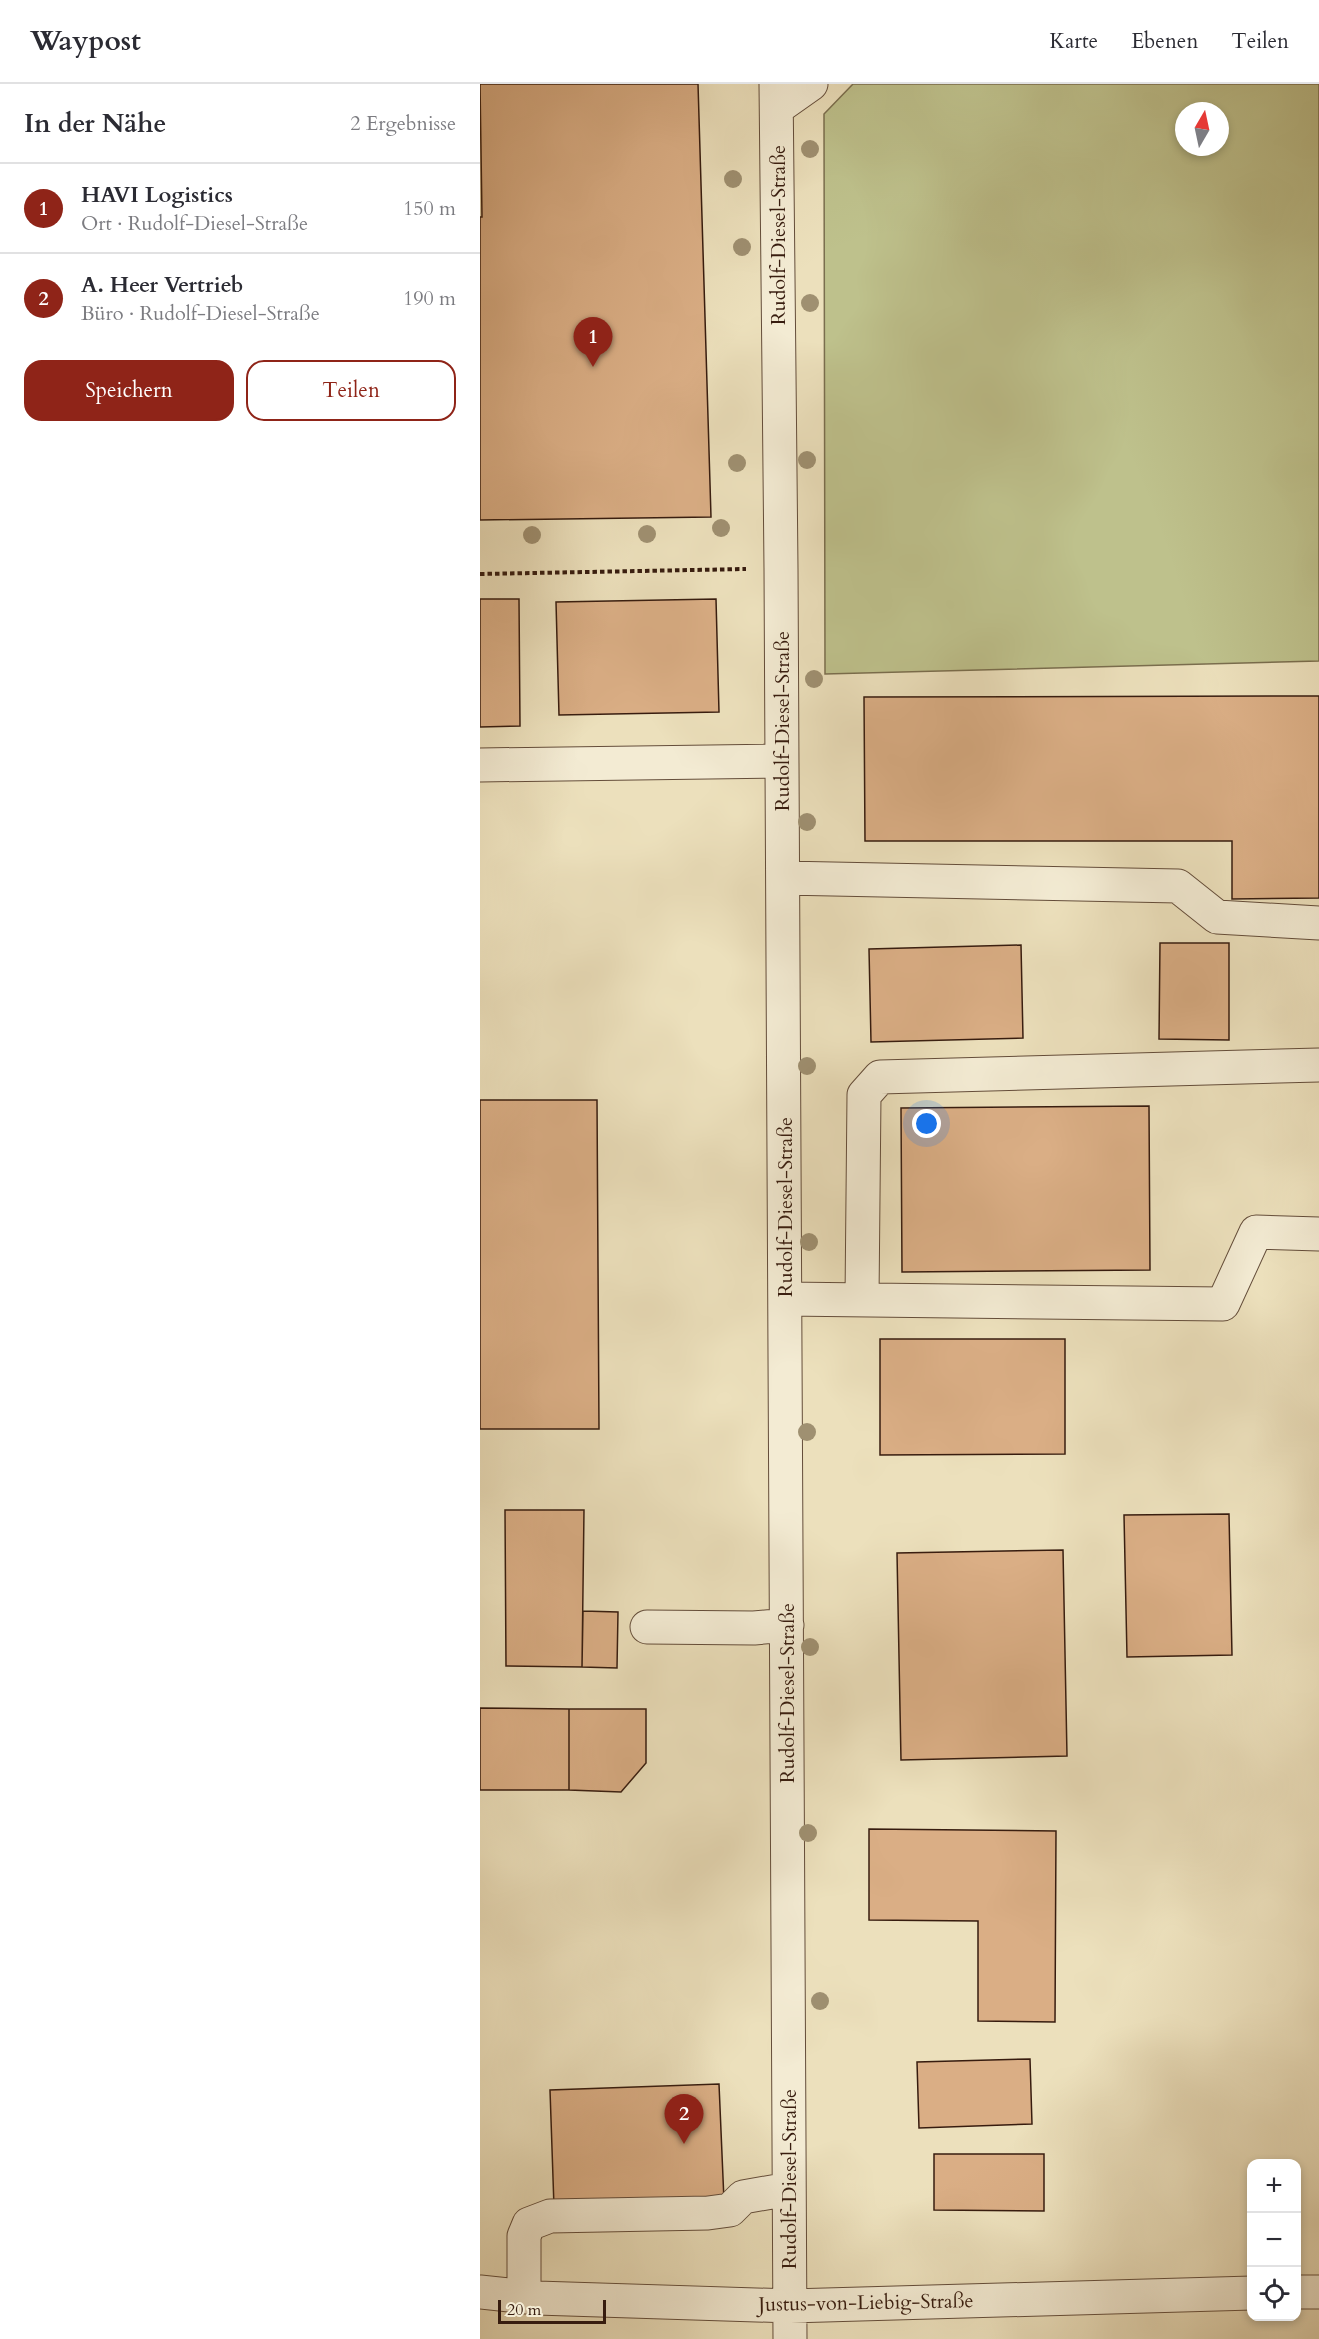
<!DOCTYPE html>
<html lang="de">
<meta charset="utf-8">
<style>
:root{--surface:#fff;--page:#f2f2f3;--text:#2b2b33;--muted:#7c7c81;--line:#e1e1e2;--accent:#8f2418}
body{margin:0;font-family:Cardo,serif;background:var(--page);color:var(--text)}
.controls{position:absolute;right:18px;bottom:18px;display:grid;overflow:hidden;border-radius:12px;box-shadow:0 3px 9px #0003}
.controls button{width:54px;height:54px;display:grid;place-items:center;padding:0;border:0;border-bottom:2px solid var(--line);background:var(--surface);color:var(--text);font:30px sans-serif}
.compass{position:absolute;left:695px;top:18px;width:54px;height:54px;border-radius:50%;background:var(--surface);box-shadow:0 3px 9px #0003;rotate:9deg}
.scale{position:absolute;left:18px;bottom:15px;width:108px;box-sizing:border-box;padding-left:6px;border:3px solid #371c0f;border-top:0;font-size:16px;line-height:21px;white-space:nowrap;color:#371c0f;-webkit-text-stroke:4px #f3ebd3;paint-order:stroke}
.you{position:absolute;left:447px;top:1040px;width:21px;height:21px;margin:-15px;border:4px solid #fff;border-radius:50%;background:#1a73e8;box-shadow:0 0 0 9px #1a73e833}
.badge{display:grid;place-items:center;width:39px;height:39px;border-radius:50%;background:var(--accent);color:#fff;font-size:20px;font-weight:700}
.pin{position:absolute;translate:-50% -50px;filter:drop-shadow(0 2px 3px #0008)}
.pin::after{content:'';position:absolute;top:32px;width:21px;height:18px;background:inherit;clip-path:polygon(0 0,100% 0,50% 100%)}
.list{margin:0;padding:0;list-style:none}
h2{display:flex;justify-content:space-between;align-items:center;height:78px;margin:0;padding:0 24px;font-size:26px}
h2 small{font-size:20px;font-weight:400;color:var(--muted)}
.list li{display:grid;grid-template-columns:39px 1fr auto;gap:18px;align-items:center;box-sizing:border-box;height:90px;padding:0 24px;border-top:2px solid var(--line)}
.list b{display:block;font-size:22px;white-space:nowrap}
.list p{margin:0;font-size:20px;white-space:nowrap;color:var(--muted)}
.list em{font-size:20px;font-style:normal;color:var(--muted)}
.actions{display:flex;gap:12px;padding:18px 24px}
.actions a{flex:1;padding:14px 0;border:2px solid var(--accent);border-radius:18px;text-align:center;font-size:21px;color:var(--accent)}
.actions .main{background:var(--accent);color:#fff}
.icon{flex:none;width:33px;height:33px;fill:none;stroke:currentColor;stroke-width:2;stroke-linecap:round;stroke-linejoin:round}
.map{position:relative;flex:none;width:839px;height:2255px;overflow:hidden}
header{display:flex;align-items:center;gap:36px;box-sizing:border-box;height:84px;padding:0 30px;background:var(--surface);border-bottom:2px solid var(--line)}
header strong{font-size:28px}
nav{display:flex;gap:33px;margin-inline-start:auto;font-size:21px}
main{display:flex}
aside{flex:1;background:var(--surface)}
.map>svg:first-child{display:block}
.green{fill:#bec18c;stroke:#7a6e4e;stroke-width:1.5;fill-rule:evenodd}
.building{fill:#daae85;stroke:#371c0f;stroke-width:1.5}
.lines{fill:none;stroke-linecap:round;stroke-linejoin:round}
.minor-casing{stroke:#644d3a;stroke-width:35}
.path{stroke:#371c0f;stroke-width:4;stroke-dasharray:4.5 3;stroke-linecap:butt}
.minor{stroke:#f3ebd3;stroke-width:33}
.tree{fill:#9f9071}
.labels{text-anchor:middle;stroke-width:6;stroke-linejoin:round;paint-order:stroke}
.street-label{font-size:20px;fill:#371c0f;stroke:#f3ebd3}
</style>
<header>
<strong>Waypost</strong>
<nav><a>Karte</a><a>Ebenen</a><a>Teilen</a></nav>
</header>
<main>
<aside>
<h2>In der Nähe<small>2 Ergebnisse</small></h2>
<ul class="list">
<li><span class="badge">1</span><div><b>HAVI Logistics</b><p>Ort · Rudolf-Diesel-Straße</p></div><em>150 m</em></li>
<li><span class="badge">2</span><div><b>A. Heer Vertrieb</b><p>Büro · Rudolf-Diesel-Straße</p></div><em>190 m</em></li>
</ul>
<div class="actions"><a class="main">Speichern</a><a>Teilen</a></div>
</aside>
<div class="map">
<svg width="839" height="2255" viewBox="0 0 839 2255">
<rect width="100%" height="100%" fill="#ece0bc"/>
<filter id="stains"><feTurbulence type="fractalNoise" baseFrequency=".00333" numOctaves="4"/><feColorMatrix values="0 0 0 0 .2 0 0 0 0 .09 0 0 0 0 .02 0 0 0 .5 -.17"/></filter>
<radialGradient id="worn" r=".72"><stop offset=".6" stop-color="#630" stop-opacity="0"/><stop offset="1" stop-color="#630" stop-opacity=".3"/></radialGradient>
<path class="green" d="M 373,0 L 839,0 L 839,577 L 345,590 L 344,30 ZM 704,27 L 740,27 L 740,63 L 704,63 Z"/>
<path class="building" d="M 0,0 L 218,0 L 231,433 L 0,436 L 0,133 L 2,133 Z
M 0,515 L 39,515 L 40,642 L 0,643 Z
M 236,515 L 239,628 L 79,631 L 76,518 Z
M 839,612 L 839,814 L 752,815 L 752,757 L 385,757 L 384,613 Z
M 680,859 L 749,859 L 749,956 L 679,955 Z
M 541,861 L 543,954 L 391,958 L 389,865 Z
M 0,1016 L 117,1016 L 119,1345 L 0,1345 Z
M 669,1022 L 670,1186 L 422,1188 L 421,1024 Z
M 400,1255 L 585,1255 L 585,1370 L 400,1371 Z
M 25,1426 L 104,1426 L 102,1583 L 26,1582 Z
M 749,1430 L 752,1571 L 647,1573 L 644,1431 Z
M 583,1466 L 587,1672 L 421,1676 L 417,1469 Z
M 103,1527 L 138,1528 L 137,1584 L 102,1583 Z
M 0,1624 L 89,1625 L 89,1706 L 0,1706 Z
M 89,1625 L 166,1625 L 166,1679 L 141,1708 L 89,1706 Z
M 389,1745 L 576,1747 L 575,1938 L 498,1937 L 498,1837 L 389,1836 Z
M 550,1975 L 552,2040 L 439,2044 L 437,1978 Z
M 239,2000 L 244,2117 L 74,2123 L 70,2006 Z
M 454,2070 L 564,2070 L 564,2127 L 454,2126 Z"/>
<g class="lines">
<defs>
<path id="minor" d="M 296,0 L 301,484 L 310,2255
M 297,24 L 331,0
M 0,681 L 302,677
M 303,794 L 698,802 L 737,833 L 839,839
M 305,1215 L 743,1220 L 776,1148 L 839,1150
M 382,1215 L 384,1011 L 400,993 L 839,981
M 167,1543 L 274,1544 L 307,1541
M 0,2208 L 57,2214 L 310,2222 L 772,2209
M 816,2208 L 839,2208
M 44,2213 L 44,2152 L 49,2140 L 70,2132 L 228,2129 L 250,2126 L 263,2113 L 309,2105"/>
</defs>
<use href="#minor" class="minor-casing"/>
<path class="path" d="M 0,490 L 266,485"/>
<use href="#minor" class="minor"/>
</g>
<g class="tree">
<circle cx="330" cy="65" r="9"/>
<circle cx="253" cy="95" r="9"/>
<circle cx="262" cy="163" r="9"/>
<circle cx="330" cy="219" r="9"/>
<circle cx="327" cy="376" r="9"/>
<circle cx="257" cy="379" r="9"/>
<circle cx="241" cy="444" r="9"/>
<circle cx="167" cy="450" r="9"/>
<circle cx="52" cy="451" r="9"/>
<circle cx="334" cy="595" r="9"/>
<circle cx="327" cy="738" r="9"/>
<circle cx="327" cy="982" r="9"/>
<circle cx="329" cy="1158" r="9"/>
<circle cx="327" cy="1348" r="9"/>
<circle cx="330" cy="1563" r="9"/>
<circle cx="328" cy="1749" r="9"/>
<circle cx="340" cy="1917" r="9"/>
</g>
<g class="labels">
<g class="street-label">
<text transform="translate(298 151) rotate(-90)" y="7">Rudolf-Diesel-Straße</text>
<text transform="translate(302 637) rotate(-90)" y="7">Rudolf-Diesel-Straße</text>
<text transform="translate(305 1123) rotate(-90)" y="7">Rudolf-Diesel-Straße</text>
<text transform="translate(307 1609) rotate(-90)" y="7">Rudolf-Diesel-Straße</text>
<text transform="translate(309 2095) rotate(-90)" y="7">Rudolf-Diesel-Straße</text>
<text transform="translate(386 2218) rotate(-1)" y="7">Justus-von-Liebig-Straße</text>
</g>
</g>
<rect width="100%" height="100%" filter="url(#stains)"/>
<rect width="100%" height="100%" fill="url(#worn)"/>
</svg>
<div class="controls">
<button>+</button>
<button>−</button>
<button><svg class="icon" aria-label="locate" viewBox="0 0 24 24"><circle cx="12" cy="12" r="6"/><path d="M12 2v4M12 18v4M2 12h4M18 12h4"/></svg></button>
</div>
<svg class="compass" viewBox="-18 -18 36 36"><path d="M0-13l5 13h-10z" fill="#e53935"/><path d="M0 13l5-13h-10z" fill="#7c7c81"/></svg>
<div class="scale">20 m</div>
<div class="you"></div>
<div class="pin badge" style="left:113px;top:283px">1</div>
<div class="pin badge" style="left:204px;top:2060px">2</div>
</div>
</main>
